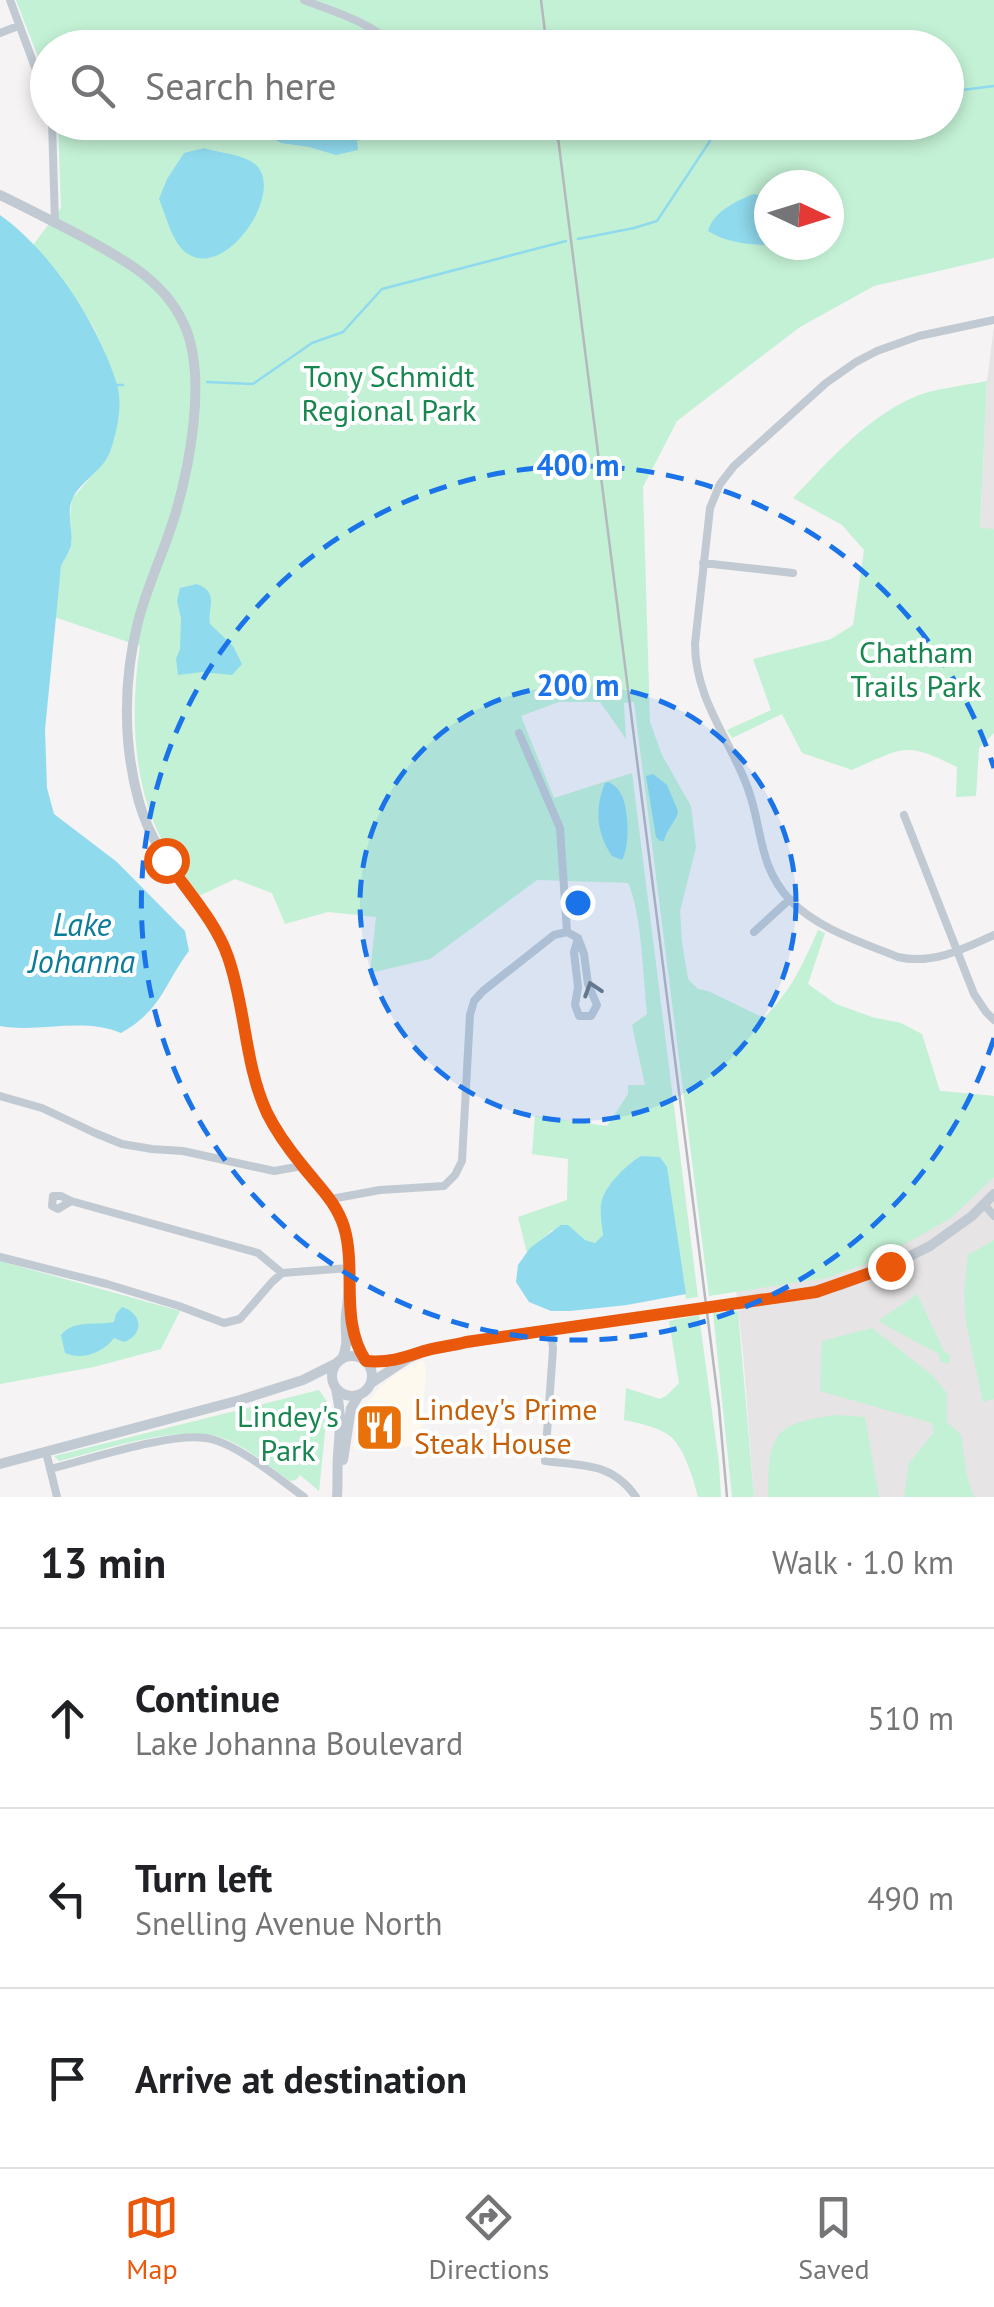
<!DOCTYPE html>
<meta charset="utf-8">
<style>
:root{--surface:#fff;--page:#f6f6f6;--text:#202124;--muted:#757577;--line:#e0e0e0;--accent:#ea580c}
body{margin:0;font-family:"PT Sans",sans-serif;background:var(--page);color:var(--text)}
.compass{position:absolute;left:754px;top:170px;width:90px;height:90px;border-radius:50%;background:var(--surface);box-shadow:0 5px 15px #0003;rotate:94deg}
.stop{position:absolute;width:30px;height:30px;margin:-22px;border:8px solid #ea580c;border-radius:50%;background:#fff}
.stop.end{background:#ea580c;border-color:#fff;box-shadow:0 2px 10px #0008}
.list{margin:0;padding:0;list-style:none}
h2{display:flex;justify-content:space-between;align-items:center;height:130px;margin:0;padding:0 40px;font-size:42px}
h2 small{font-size:32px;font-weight:400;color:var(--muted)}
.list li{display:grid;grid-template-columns:65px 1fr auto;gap:30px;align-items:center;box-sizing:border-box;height:180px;padding:0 40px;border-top:2px solid var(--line)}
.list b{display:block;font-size:38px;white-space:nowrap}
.list p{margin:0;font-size:32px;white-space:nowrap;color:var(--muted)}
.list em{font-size:32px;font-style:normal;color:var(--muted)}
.icon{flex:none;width:55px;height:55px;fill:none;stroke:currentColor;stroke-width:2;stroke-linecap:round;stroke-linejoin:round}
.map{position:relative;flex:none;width:994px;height:1497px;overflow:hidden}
.search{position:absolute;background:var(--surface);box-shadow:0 5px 15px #0003;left:30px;right:30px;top:30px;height:110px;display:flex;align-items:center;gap:25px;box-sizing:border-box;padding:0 35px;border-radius:55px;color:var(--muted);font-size:38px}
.sheet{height:670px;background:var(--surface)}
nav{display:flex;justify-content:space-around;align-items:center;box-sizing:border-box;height:140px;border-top:2px solid var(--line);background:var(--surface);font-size:28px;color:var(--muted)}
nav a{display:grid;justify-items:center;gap:5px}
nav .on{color:var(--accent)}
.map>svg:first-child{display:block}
.commercial{fill:#fdf9ef}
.education{fill:#e6e4e5}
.green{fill:#c3f1d5;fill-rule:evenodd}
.water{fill:#90daee}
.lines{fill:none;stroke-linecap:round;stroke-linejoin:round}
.stream{stroke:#90daee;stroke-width:2.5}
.minor{stroke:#c1cad2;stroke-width:8}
.tertiary{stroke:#c1cad2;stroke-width:10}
.rail{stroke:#b5b8bd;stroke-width:2.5}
.oneway{stroke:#6e7983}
.route{stroke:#ea580c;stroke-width:12}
.ring{fill:none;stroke:#1a73e8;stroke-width:5;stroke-dasharray:18 12}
.labels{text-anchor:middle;stroke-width:8;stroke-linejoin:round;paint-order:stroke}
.park-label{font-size:30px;fill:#17864f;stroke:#fff}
.food-label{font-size:30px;fill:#c56008;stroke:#fff;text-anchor:start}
.water-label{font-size:32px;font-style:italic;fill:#0c7c9b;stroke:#fff}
.centre{fill:#1a73e8;stroke:#fff;stroke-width:5}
.ring-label{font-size:30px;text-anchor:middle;font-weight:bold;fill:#1a73e8;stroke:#fff;stroke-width:8;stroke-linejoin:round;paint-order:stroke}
</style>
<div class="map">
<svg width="994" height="1497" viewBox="0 0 994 1497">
<rect width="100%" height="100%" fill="#f5f3f3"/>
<path class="commercial" d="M 423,1360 L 426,1369 L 421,1448 L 378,1444 L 361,1450 L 353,1449 L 357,1417 L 364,1406 L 380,1387 L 397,1373 Z"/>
<path class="education" d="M 994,326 L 994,529 L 980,529 L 987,381 Z
M 921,1089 L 994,1096 L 994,1497 L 754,1497 L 743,1353 L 721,1154 Z"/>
<path class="green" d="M 16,0 L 994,0 L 994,258 L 874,286 L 800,327 L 677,421 L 643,487 L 650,722 L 662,755 L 691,806 L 696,847 L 680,911 L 682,942 L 688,979 L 698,989 L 708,991 L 764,1018 C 792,989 802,966 818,930 L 825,933 L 808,984 L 836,1004 L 872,1017 L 901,1023 L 922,1034 L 940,1091 L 994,1096 L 994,1177 L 951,1218 L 877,1260 L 826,1278 L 709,1296 L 634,702 L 624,703 L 626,739 L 600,702 L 559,702 L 521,716 L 554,798 L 632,773 L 698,1297 L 686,1299 L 672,1205 L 602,1200 L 603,1235 L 595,1243 L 552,1230 L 527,1253 L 518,1217 L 567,1200 L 568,1159 L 532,1154 L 535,1116 L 607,1126 L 628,1094 L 628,1085 L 645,1085 L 632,1025 L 647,1014 C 643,979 642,913 628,883 L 537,880 L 430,959 L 370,973 L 376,917 L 328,912 L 285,924 L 272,893 L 235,879 L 199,896 C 188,879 174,862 164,844 C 132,785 130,711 140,646 L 54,617 L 61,566 L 70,550 L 72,541 L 70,516 L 72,499 L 108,457 L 117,385 L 111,374 L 104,350 L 93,326 L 61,279 L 33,245 L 61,208 L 58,123 L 946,122 L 946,48 L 48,48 L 47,80 ZM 769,185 L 829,185 L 829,245 L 769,245 Z
M 987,381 L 980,528 L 994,529 L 994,733 L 979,748 L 976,796 L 956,797 L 957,767 C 905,741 904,747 852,770 L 802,753 L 782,714 L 732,738 L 727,730 L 771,710 L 753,659 L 831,639 L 853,625 L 864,550 L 842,525 L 793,498 C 829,461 864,420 912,398 C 934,388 963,386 987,381 Z
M 994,1240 L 994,1399 L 983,1402 L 966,1323 L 964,1293 L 968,1255 Z
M 0,1261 L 180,1311 L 161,1349 L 94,1367 L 0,1384 Z
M 917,1294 L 944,1351 L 950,1355 L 949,1364 L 941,1362 L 939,1354 L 878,1321 Z
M 738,1311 L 754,1497 L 732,1497 L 713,1313 Z
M 699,1315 L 719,1463 L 721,1497 L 698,1497 C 694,1480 684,1448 671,1437 C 659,1427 638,1423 624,1420 L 626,1388 L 660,1399 L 666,1396 L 679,1383 L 669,1321 Z
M 872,1328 L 932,1375 L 947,1393 L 947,1422 L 961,1435 L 967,1476 L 974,1497 L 904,1497 L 909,1463 L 934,1432 L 932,1423 L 820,1391 L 822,1341 Z
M 319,1390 L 328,1403 L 319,1491 L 300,1475 L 296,1480 L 290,1481 C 271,1468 253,1452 232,1442 C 189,1419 105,1450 59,1461 L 54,1456 Z
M 836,1415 L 865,1417 L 879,1497 L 768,1497 C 769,1435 772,1423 836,1415 Z"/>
<path class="water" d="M 234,123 L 324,123 L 357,139 L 358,150 L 336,155 L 309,147 L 281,143 L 257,130 Z
M 204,148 C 219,153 244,154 256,165 C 285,192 227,279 188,254 C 172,244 166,215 159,199 L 167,179 L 184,153 Z
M 753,194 L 769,197 L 769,245 C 748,245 725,242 708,231 C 714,211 735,202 753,194 Z
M 0,215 C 52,252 98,324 117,384 C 123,405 117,432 110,452 C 103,471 79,482 72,500 C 66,515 74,531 71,546 C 69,553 64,560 61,566 L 45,730 L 47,788 L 54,814 L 117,862 L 185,931 L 189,951 C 164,984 162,1010 121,1033 C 82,1017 40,1033 0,1026 Z
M 197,584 C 220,593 207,607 210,624 L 233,646 L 242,664 L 232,675 L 202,672 L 178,675 L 176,659 L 180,649 L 181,618 L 177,601 L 180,588 Z
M 653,774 L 667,785 L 678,811 C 677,821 666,829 664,841 L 660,841 L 656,837 L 646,776 Z
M 609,782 C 615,786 618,788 621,794 C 629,808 630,847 622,860 L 612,856 C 597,834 594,809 605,783 Z
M 641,1156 L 660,1157 L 667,1167 L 686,1294 L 627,1305 L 570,1311 L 551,1311 L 529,1302 L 516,1282 L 518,1265 L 530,1248 L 561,1225 L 568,1225 L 585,1240 L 595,1243 L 603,1235 C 602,1225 599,1210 602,1200 C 606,1185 627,1164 641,1156 Z
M 122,1307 C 142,1313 145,1334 124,1342 L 114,1338 C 104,1352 82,1361 65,1353 L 61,1335 C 74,1319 96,1326 114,1322 L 116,1314 Z"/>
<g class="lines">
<path class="stream" d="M 946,92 L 994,86
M 718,135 L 723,132 L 814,122
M 578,239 L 634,228 L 657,221 L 710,141
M 207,382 L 253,384 L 312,343 L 343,332 L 382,289 L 566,241
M 117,385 L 123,385"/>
<path class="minor" d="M 10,0 L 48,102
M 304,0 C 334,12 365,20 390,42
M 0,33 L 18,26
M 52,122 L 55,223
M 994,320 L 919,336 L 877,351 L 856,362 L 826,383 L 734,466 L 720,484 L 710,508 L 695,644 C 695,698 729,738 747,786 C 763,827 757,865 790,900 C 818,929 861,942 898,957 C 932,965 964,949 994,935
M 703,563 L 793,573
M 519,733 L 560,828 L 567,932
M 904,815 L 974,994 L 986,1012 L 994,1020
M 754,932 L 790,899
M 0,1096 L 42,1108 L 95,1133 L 122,1144 L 152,1149 L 183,1151 L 274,1171 L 302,1166
M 331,1199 L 380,1190 L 444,1186 L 455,1175 L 462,1161 L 470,1015 L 474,1001 L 483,991 L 554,935 L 567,932 L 578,938 L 584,954 L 588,984 L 597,1005 L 591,1016 L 579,1016 L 575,1005 L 578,987 L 574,952 L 578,938
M 71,1201 L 58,1209 L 52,1206 L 53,1196 L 61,1196 L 71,1201 L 258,1253 L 282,1273
M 984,1204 L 994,1216
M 0,1257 L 107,1284 L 179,1306 L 224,1323 L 240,1319 L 272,1282 L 282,1273 L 349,1268
M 551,1330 L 553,1349 L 545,1461 C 583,1466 612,1462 636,1497
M 46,1452 L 57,1497
M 50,1469 C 87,1460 176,1430 211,1439 C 240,1446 279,1479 304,1497"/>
<path class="tertiary" d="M 0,195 C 27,208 54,222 81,236 C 124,260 167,281 186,329 C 206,379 190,465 175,515 C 164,552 147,586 138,622 C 123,680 123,745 139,802 C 156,862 198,894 223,945 C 245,992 242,1050 261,1099 C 277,1140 305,1164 330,1198 C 354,1231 351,1276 346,1315 C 344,1332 350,1341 342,1359
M 349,1306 L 357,1343 L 364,1360
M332 1376a20 20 0 1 1 40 0a20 20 0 1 1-40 0Z
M 371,1383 L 407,1359 L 425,1351 L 518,1334 L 785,1297 L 841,1285 L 890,1266 L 930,1246 L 972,1216 L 994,1194
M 336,1389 C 342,1418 340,1427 338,1455 C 337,1469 338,1483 337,1497
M 343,1460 L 351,1408 L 359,1395
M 0,1464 L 240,1400 L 303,1380 L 337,1363"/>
<path class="rail" d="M 541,0 L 547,48
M 556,122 L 719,1407 L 727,1497"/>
</g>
<defs><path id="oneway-chevron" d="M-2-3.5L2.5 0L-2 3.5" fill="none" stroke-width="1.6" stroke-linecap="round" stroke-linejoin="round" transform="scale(2.5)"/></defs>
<use class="oneway" href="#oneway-chevron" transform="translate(592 989) rotate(-108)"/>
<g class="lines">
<path class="route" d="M 166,860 C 187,891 216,922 228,957 C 246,1008 244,1063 267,1113 C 276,1131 288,1148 301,1164 C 317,1185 336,1201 344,1227 C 357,1270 339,1321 366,1361 C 389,1363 403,1358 424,1351 C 437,1347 452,1346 466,1342 L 816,1292 L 890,1266"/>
</g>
<circle cx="578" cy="903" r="218" fill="#1a73e8" fill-opacity=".12"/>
<g class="ring">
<circle cx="578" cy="903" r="218"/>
<path d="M994 1038A437 437 0 1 1 994 768"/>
</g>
<defs>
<symbol id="restaurant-square" viewBox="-11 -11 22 22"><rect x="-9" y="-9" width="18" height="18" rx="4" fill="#e8710a" stroke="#fff"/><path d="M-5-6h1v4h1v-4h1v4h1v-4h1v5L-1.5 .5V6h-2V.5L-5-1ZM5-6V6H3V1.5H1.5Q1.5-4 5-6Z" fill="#fff"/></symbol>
</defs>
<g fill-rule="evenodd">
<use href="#restaurant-square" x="352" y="1400" width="55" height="55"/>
</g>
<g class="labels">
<g class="park-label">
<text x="389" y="387">Tony Schmidt<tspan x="389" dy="34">Regional Park</tspan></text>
<text x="916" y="663">Chatham<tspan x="916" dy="34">Trails Park</tspan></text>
<text x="288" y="1427">Lindey's<tspan x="288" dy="34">Park</tspan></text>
</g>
<g class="food-label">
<text x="414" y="1420">Lindey's Prime<tspan x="414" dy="34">Steak House</tspan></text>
</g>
<g class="water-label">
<text x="82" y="936">Lake<tspan x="82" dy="37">Johanna</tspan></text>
</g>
</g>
<circle cx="578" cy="903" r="15" class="centre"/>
<g class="ring-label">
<text x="578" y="476">400 m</text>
<text x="578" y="696">200 m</text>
</g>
</svg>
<svg class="compass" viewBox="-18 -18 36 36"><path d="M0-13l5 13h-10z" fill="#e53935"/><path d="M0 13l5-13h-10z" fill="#757577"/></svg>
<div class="stop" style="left:166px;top:860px"></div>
<div class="stop end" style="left:890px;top:1266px"></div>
<div class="search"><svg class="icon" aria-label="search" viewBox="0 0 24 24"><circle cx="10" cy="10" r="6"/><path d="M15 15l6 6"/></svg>Search here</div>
</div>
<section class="sheet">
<h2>13 min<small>Walk · 1.0 km</small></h2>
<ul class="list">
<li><svg class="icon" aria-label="ahead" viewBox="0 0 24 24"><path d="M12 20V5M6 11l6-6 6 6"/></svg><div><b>Continue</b><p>Lake Johanna Boulevard</p></div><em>510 m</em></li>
<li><svg class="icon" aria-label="left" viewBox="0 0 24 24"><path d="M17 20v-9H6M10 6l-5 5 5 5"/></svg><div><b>Turn left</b><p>Snelling Avenue North</p></div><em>490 m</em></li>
<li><svg class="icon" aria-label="arrive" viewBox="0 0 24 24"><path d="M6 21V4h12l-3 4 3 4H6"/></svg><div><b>Arrive at destination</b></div></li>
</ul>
</section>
<nav>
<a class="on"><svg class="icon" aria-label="map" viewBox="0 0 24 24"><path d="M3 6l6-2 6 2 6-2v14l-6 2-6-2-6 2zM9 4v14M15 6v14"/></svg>Map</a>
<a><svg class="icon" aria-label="directions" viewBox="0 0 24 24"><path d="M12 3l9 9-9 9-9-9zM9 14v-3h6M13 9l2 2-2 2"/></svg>Directions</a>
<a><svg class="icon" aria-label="saved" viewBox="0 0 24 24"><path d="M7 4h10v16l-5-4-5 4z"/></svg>Saved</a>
</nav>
